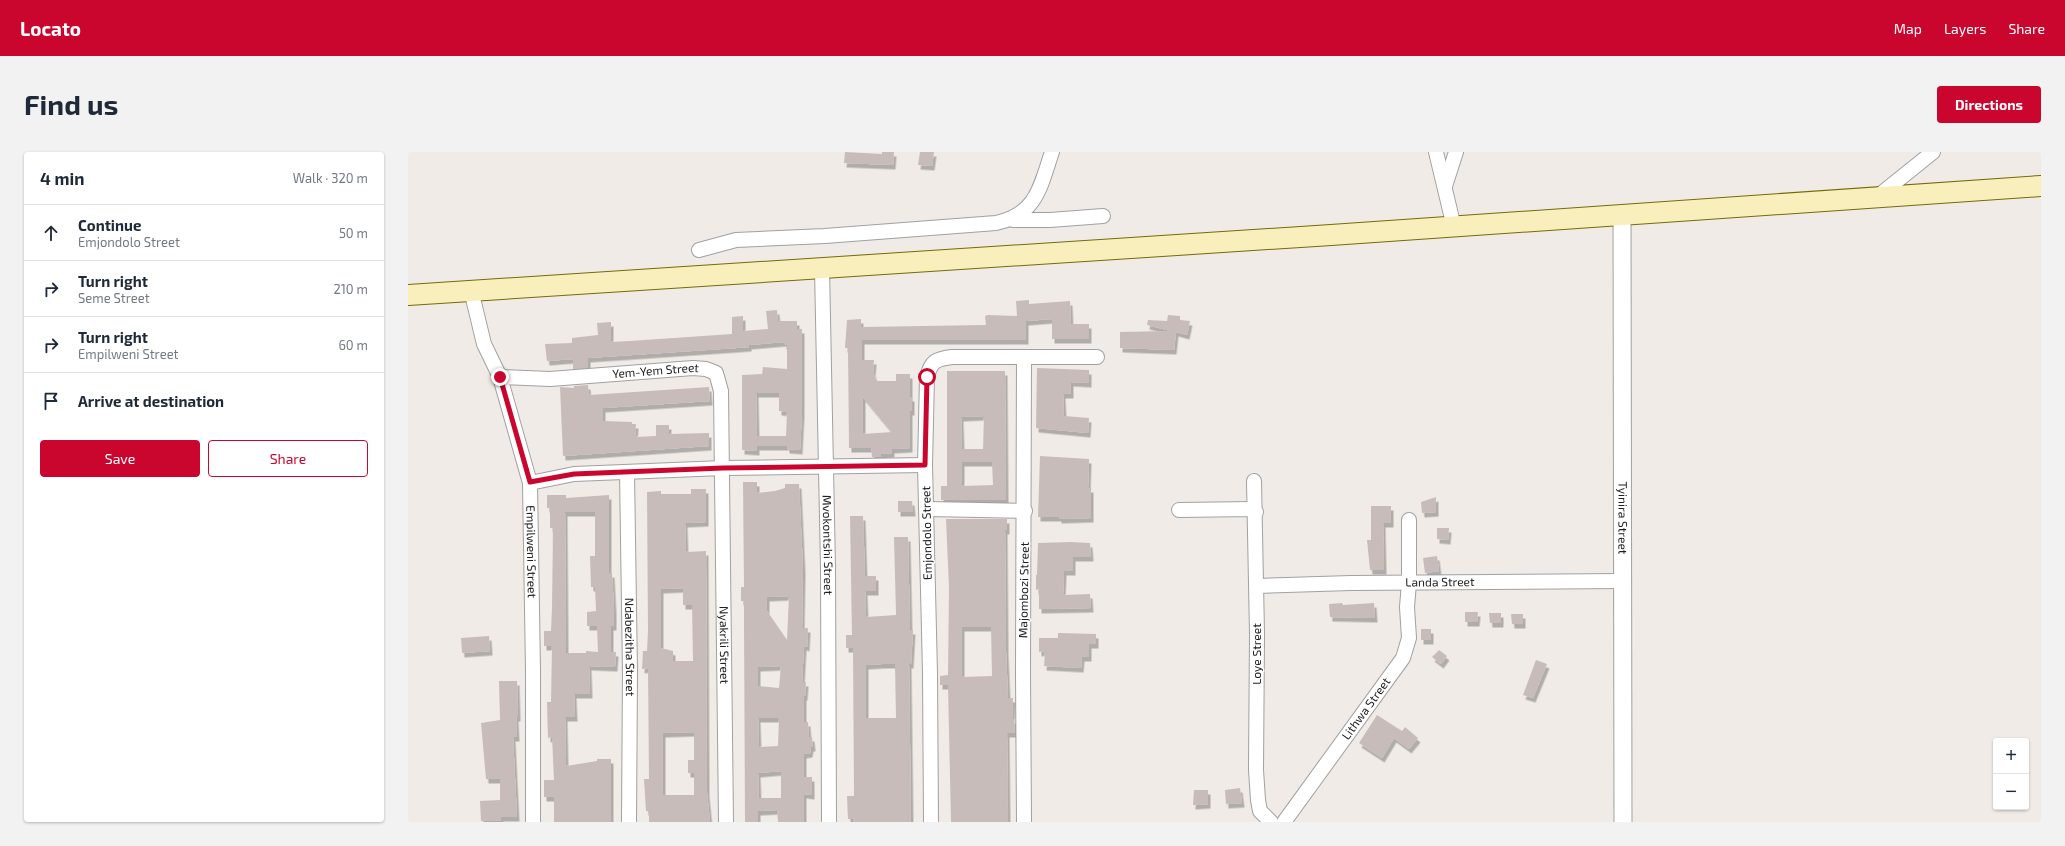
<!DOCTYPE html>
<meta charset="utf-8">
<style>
:root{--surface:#fff;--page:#f2f2f3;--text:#1f2937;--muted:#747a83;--line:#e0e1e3;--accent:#ca062e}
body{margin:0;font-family:"Exo 2",sans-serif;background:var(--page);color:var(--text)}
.controls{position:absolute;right:12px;bottom:12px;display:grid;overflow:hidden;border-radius:4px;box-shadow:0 1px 3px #0004}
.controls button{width:36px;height:36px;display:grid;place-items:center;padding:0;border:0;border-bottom:1px solid var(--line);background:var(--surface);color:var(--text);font:20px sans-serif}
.stop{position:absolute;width:12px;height:12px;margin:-9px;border:3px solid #ca062e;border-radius:50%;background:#fff}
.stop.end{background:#ca062e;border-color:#fff;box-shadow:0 1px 4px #0008}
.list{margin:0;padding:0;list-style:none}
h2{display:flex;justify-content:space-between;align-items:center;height:52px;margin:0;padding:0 16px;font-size:17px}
h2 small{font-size:13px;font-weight:400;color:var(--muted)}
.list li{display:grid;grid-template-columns:26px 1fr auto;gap:12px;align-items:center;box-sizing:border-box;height:56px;padding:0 16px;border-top:1px solid var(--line)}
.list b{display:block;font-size:15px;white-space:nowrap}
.list p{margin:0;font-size:13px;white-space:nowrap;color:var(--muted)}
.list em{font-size:13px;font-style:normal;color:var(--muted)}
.actions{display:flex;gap:8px;padding:12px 16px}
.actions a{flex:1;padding:9px 0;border:1px solid var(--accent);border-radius:4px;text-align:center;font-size:14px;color:var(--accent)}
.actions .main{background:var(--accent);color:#fff}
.icon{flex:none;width:22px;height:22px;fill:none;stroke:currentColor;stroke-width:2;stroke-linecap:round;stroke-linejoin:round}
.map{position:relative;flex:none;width:1633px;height:670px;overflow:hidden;border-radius:4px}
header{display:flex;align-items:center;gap:24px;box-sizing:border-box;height:56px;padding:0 20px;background:var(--accent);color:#fff}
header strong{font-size:19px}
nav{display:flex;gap:22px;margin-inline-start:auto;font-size:14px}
.intro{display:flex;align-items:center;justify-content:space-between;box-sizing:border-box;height:96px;padding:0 24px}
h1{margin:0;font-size:28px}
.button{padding:10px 18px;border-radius:4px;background:var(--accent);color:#fff;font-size:14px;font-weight:700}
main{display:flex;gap:24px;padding:0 24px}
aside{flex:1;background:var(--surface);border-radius:4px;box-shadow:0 1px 3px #0004}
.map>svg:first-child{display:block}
.building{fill:#c8bcba;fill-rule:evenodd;filter:url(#shadow)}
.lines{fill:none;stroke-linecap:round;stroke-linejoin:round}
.minor-casing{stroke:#a1a1a1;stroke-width:16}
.tertiary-casing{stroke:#a1a1a1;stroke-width:19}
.secondary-casing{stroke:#756b08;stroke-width:22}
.minor{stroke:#fff;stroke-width:14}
.tertiary{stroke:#fff;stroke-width:17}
.secondary{stroke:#f8efbc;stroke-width:20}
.route{stroke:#ca062e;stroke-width:5}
.labels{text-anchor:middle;stroke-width:3;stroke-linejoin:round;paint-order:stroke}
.street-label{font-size:12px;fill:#202020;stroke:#fff}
</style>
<header>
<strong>Locato</strong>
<nav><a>Map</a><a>Layers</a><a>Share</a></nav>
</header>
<div class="intro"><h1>Find us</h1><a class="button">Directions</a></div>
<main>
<aside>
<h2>4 min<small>Walk · 320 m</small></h2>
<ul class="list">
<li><svg class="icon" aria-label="ahead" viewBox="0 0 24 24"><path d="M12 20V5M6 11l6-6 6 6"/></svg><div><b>Continue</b><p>Emjondolo Street</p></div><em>50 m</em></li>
<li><svg class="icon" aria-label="right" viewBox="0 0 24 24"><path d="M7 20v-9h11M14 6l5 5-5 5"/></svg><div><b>Turn right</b><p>Seme Street</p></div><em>210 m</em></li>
<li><svg class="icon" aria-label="right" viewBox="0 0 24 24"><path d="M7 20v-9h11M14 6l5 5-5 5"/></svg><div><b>Turn right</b><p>Empilweni Street</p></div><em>60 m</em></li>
<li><svg class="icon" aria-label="arrive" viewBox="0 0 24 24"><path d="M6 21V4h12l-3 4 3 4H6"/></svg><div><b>Arrive at destination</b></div></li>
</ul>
<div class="actions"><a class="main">Save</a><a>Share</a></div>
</aside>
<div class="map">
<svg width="1633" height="670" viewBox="0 0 1633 670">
<defs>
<filter id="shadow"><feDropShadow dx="2.5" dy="4.5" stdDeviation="0" flood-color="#0004"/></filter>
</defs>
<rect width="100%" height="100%" fill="#f0ebe6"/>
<path class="building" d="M 437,0 L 474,2 L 474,0 L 486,0 L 485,13 L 436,11 Z
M 512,0 L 526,0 L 524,14 L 510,13 Z
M 621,148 L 621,152 L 662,149 L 663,172 L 681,172 L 681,187 L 644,187 L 644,167 L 618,169 L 618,188 L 454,188 L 454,208 L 466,208 L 465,220 L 468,229 L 488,229 L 488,222 L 502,222 L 502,245 L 504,245 L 504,259 L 502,259 L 502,296 L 484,297 L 484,301 L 473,302 L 473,305 L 464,305 L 463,296 L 441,296 L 440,196 L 437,196 L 439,168 L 453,167 L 453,175 L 578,173 L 577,164 L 580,163 L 609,164 L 608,149 ZM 455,245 L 484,280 L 455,282 Z
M 369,158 L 370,169 L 389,169 L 389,177 L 394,177 L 394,260 L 392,298 L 379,297 L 379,294 L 349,294 L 349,299 L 334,298 L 334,223 L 354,222 L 355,215 L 379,217 L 379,193 L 376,193 L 376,190 L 341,193 L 341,195 L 328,196 L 180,206 L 180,216 L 165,217 L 165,207 L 139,209 L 137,192 L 164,191 L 164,186 L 190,183 L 189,171 L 203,170 L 203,190 L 222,189 L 324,182 L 324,165 L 335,164 L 335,179 L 360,177 L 358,159 ZM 348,241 L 371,241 L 371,259 L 379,260 L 378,284 L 349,284 Z
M 760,163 L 772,164 L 772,168 L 782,169 L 779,183 L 768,180 L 766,198 L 712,196 L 712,180 L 763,179 L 739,173 L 740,168 L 759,169 Z
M 629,216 L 681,218 L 681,231 L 663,230 L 663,242 L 655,242 L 656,264 L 681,266 L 680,281 L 628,276 Z
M 539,219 L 597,219 L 598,348 L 533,348 L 533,334 L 539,334 ZM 576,264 L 575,297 L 554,297 L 553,265 ZM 554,310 L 584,310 L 585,333 L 554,334 Z
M 180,233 L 181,243 L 301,235 L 302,249 L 195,256 L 195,269 L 224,270 L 224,272 L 228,272 L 227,285 L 248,284 L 248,273 L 261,273 L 261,282 L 301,281 L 301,294 L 155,304 L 152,235 L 166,236 L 166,234 Z
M 632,304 L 681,307 L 680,336 L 683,336 L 683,366 L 651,367 L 651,365 L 630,365 Z
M 335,330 L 349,330 L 349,341 L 367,339 L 377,336 L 377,332 L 391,332 L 395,417 L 394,476 L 400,476 L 399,495 L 396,494 L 394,530 L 398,530 L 397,544 L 396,544 L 396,570 L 400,570 L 401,585 L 404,585 L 405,595 L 403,595 L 402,601 L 396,602 L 396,625 L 404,625 L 404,643 L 396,642 L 396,670 L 370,670 L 369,658 L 350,659 L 350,670 L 337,670 L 336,470 L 336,449 L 333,449 L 333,435 L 336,435 ZM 381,444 L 379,488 L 359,459 L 359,445 ZM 373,514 L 371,536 L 350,534 L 350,515 ZM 350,566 L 371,566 L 370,594 L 351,595 ZM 373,619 L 373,646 L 351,646 L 350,621 Z
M 283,337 L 298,337 L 298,370 L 277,371 L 278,400 L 298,399 L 299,641 L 302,670 L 241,670 L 241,659 L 238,659 L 236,627 L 241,627 L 240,516 L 234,517 L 235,499 L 239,499 L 240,479 L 239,340 L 253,339 L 253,342 L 283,342 ZM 275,436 L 275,453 L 284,453 L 285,509 L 265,509 L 265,499 L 253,496 L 253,437 ZM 286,580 L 286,608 L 280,608 L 280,621 L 286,621 L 286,643 L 255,643 L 255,581 Z
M 139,343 L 158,343 L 158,346 L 201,343 L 201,421 L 204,421 L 206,457 L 206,474 L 203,474 L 203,500 L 208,500 L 207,515 L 181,514 L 182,542 L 166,542 L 167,565 L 157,565 L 158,614 L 189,609 L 189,607 L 203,607 L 203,670 L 146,670 L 146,645 L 136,645 L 136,628 L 146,628 L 144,585 L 140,586 L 139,550 L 143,550 L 144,494 L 136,494 L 136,479 L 143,479 L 144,455 L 145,376 L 142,376 L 142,356 L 139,356 ZM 157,360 L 187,360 L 187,404 L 182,404 L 183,435 L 187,435 L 188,459 L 179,460 L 179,474 L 189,474 L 190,500 L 178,499 L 178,501 L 158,501 Z
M 1028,345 L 1028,360 L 1014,361 L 1013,350 Z
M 490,349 L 504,349 L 505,360 L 490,360 Z
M 963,354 L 983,354 L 983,371 L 975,371 L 976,418 L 962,418 L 959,388 L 963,388 Z
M 442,364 L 455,364 L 457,424 L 468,424 L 468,439 L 457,439 L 458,465 L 488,463 L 486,385 L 500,385 L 502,478 L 505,478 L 503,512 L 501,512 L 503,670 L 445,670 L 445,667 L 440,667 L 439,644 L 446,644 L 445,496 L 438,496 L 438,483 L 444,483 ZM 474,512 L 487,512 L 488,566 L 458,566 L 458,513 Z
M 538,367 L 599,367 L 599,378 L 597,378 L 598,499 L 600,546 L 605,546 L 604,567 L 606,567 L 607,581 L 599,581 L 600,670 L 543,670 L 540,533 L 532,533 L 532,524 L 540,523 L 541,435 ZM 554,475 L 583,475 L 584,524 L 554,525 Z
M 1029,376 L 1041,376 L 1040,388 L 1029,387 Z
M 663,390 L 682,391 L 683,405 L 665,405 L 665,419 L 656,419 L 655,443 L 682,442 L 683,456 L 631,457 L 631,437 L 628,438 L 628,423 L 629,423 L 630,391 Z
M 1029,404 L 1031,419 L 1017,421 L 1015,406 Z
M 934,451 L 935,453 L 966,451 L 967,466 L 922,465 L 921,452 Z
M 1057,460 L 1070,460 L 1069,470 L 1057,470 Z
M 1081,461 L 1093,461 L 1093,471 L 1082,471 Z
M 1103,462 L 1115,462 L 1115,472 L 1104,472 Z
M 1013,477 L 1023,477 L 1023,488 L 1013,488 Z
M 650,481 L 688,482 L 688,492 L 681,492 L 681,505 L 674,505 L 673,516 L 636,514 L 637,499 L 631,500 L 631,486 L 650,486 Z
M 81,484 L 82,499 L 54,501 L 53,486 Z
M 1031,498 L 1039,504 L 1033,512 L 1024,505 Z
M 1128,508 L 1139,512 L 1125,546 L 1115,543 Z
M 91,529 L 109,529 L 110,565 L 108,565 L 109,585 L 105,585 L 109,665 L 93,665 L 93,669 L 73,669 L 72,649 L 92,648 L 92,627 L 78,627 L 73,571 L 92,568 Z
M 969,563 L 994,579 L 997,575 L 1010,586 L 1001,597 L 986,586 L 974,606 L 951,591 Z
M 832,636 L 834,651 L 818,652 L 817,638 Z
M 786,638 L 800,638 L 800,652 L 785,653 Z"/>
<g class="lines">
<defs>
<g id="minor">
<path d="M 1028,0 L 1046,75"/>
<path d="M 1037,34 L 1048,0"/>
<path d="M 1469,45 L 1525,0"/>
<path d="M 605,68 L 642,68 L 695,64"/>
<path d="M 291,98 L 328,88 L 417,84 L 588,71 C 629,62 632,35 644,0"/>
<path id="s1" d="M 414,116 L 420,416 L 421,670"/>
<path id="s2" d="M 63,138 L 76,192 L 92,225 L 122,331 L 125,519 L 125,670"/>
<path d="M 616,206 L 615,521 L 616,670"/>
<path id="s3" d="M 92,225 L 142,227 L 285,216 L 298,217 L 308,221 L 313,239 L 318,670"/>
<path id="s4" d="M 219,320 L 222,521 L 221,670"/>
<path d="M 846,329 L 849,482 L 848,618 L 850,648 L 852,659 L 863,670"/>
<path d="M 122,331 L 166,322 L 315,316 L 517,313"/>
<path d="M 519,357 L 617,359"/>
<path d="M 771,358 L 845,357 L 848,360"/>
<path id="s5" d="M 849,434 L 943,431 L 1215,429"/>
<path d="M 523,670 L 522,521 L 517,313 L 519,225 C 523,209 528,207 544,205 L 689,205"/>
<path id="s6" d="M 876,670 L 995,506 L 1001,486 L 999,455 L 1001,431 L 1001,368"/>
</g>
<g id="tertiary">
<path id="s7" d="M 1214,62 L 1215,670"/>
</g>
<path id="secondary" d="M 0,143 L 923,83 L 1633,34"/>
</defs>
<use href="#minor" class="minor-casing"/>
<use href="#tertiary" class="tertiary-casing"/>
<use href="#secondary" class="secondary-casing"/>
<use href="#minor" class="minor"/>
<use href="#tertiary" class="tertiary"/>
<use href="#secondary" class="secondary"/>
</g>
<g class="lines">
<path class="route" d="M 92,225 L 122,330 L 166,322 L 315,316 L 517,313 L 519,225"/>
</g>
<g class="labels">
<g class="street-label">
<text dy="4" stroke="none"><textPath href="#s3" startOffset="156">Yem-Yem Street</textPath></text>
<text dy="4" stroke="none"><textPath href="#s7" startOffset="304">Tyinira Street</textPath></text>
<text transform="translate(519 381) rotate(-91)" y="4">Emjondolo Street</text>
<text dy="4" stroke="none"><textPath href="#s1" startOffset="277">Mvokontshi Street</textPath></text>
<text dy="4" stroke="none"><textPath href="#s2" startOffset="271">Empilweni Street</textPath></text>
<text dy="4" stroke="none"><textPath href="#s5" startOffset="183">Landa Street</textPath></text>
<text transform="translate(616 438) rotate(-89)" y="4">Majombozi Street</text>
<text dy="4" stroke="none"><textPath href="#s3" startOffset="490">Nyakrili Street</textPath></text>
<text dy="4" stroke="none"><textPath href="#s4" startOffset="175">Ndabezitha Street</textPath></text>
<text transform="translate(849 502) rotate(-90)" y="4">Loye Street</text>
<text dy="4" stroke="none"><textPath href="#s6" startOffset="140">Lithwa Street</textPath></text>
</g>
</g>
</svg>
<div class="controls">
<button>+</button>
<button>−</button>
</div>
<div class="stop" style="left:519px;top:225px"></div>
<div class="stop end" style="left:92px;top:225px"></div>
</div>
</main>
